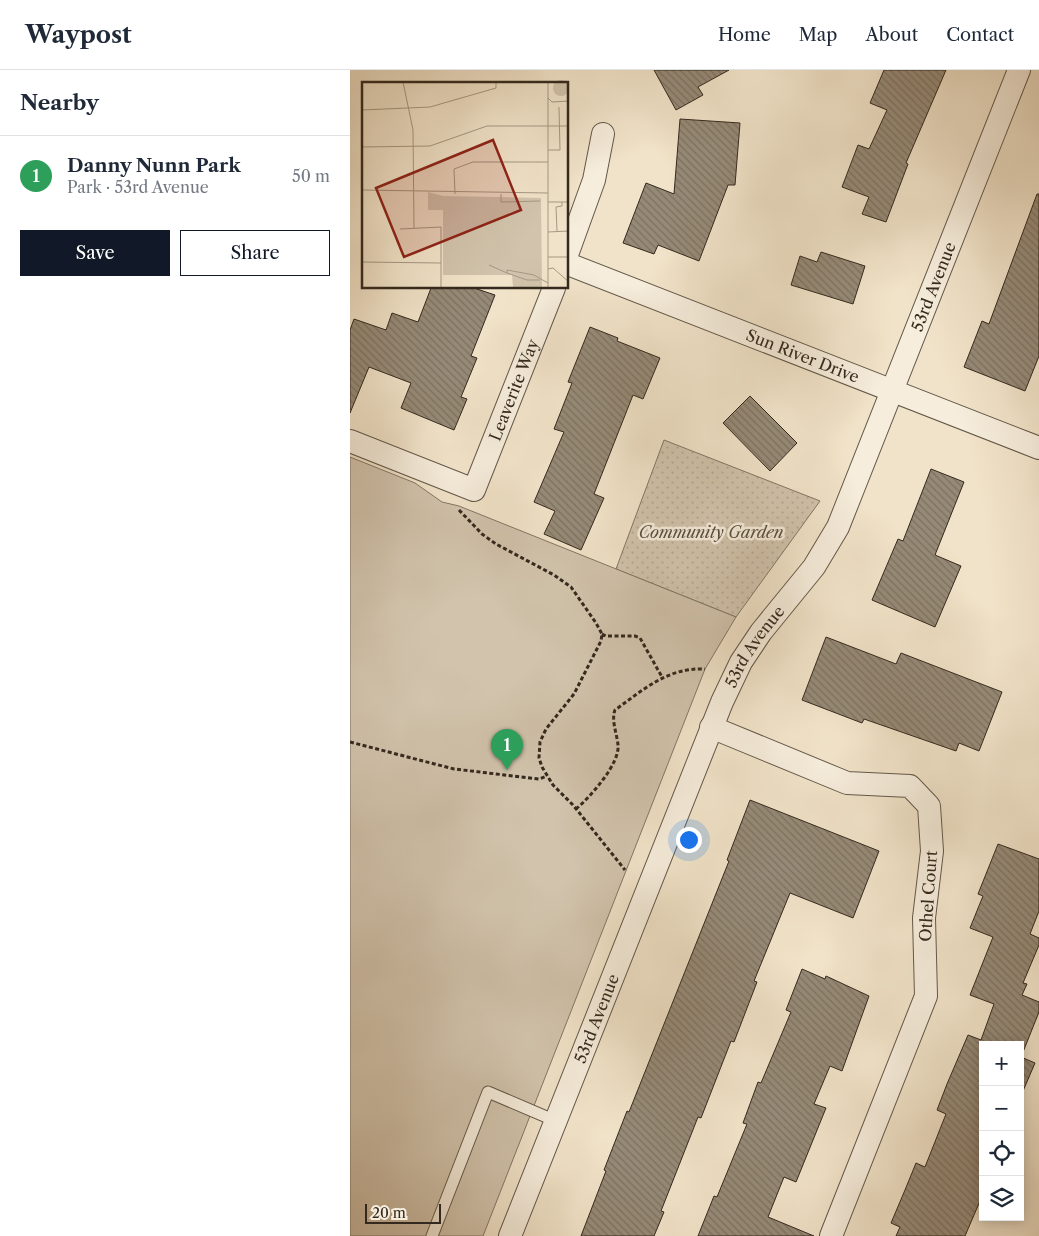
<!DOCTYPE html>
<meta charset="utf-8">
<style>
:root{--surface:#fff;--page:#f2f2f3;--text:#1f2937;--muted:#747a83;--line:#e0e1e3;--accent:#111827}
body{margin:0;font-family:"Libre Caslon Text",serif;background:var(--page);color:var(--text)}
.controls{position:absolute;right:15px;bottom:15px;display:grid;overflow:hidden;border-radius:0px;box-shadow:0 2px 12px #0003}
.controls button{width:45px;height:45px;display:grid;place-items:center;padding:0;border:0;border-bottom:1px solid var(--line);background:var(--surface);color:var(--text);font:25px sans-serif}
.scale{position:absolute;left:15px;bottom:12px;width:76px;box-sizing:border-box;padding-left:5px;border:2px solid #34291e;border-top:0;font-size:14px;line-height:18px;white-space:nowrap;color:#34291e;-webkit-text-stroke:4px #f6eddc;paint-order:stroke}
.you{position:absolute;left:338px;top:769px;width:18px;height:18px;margin:-12px;border:4px solid #fff;border-radius:50%;background:#1a73e8;box-shadow:0 0 0 8px #1a73e833}
.badge{display:grid;place-items:center;width:32px;height:32px;border-radius:50%;background:var(--accent);color:#fff;font-size:16px;font-weight:700}
.pin{position:absolute;translate:-50% -41px;filter:drop-shadow(0 1px 2px #0008)}
.pin::after{content:'';position:absolute;top:26px;width:18px;height:15px;background:inherit;clip-path:polygon(0 0,100% 0,50% 100%)}
.list{margin:0;padding:0;list-style:none}
h2{display:flex;justify-content:space-between;align-items:center;height:65px;margin:0;padding:0 20px;font-size:21px}
h2 small{font-size:16px;font-weight:400;color:var(--muted)}
.list li{display:grid;grid-template-columns:32px 1fr auto;gap:15px;align-items:center;box-sizing:border-box;height:80px;padding:0 20px;border-top:1px solid var(--line)}
.list b{display:block;font-size:19px;white-space:nowrap}
.list p{margin:0;font-size:16px;white-space:nowrap;color:var(--muted)}
.list em{font-size:16px;font-style:normal;color:var(--muted)}
.actions{display:flex;gap:10px;padding:15px 20px}
.actions a{flex:1;padding:11px 0;border:1px solid var(--accent);border-radius:0px;text-align:center;font-size:18px;color:var(--accent)}
.actions .main{background:var(--accent);color:#fff}
.icon{flex:none;width:28px;height:28px;fill:none;stroke:currentColor;stroke-width:2;stroke-linecap:round;stroke-linejoin:round}
.map{position:relative;flex:none;width:689px;height:1166px;overflow:hidden}
header{display:flex;align-items:center;gap:30px;box-sizing:border-box;height:70px;padding:0 25px;background:var(--surface);border-bottom:1px solid var(--line)}
header strong{font-size:24px}
nav{display:flex;gap:28px;margin-inline-start:auto;font-size:18px}
main{display:flex}
aside{flex:1;background:var(--surface)}
.map>svg:first-child{display:block}
.grass{fill:url(#grass-dots);stroke:#827665}
.park{fill:#d1c3ac;stroke:#827665}
.building{fill:url(#building-back-hatch);stroke:#34291e}
.lines{fill:none;stroke-linecap:round;stroke-linejoin:round}
.service-casing{stroke:#635849;stroke-width:13}
.minor-casing{stroke:#635849;stroke-width:24}
.path{stroke:#34291e;stroke-width:3;stroke-dasharray:4 2.5;stroke-linecap:butt}
.service{stroke:#f6eddc;stroke-width:11}
.minor{stroke:#f6eddc;stroke-width:22}
.labels{text-anchor:middle;stroke-width:5;stroke-linejoin:round;paint-order:stroke}
.street-label{font-size:16px;fill:#34291e;stroke:#f6eddc}
.park-label{font-size:16px;font-style:italic;fill:#5b5042;stroke:#f6eddc}
.inset-road{fill:none;stroke:#a59985;stroke-width:1}
.view{fill:#8f2418;fill-opacity:0.15;stroke:#8f2418;stroke-width:2.5}
.inset-edge{fill:none;stroke:#34291e;stroke-width:2.5}
</style>
<header>
<strong>Waypost</strong>
<nav><a>Home</a><a>Map</a><a>About</a><a>Contact</a></nav>
</header>
<main>
<aside>
<h2>Nearby<small></small></h2>
<ul class="list">
<li><span class="badge" style="background:#2e9e5b">1</span><div><b>Danny Nunn Park</b><p>Park · 53rd Avenue</p></div><em>50 m</em></li>
</ul>
<div class="actions"><a class="main">Save</a><a>Share</a></div>
</aside>
<div class="map">
<svg width="689" height="1166" viewBox="0 0 689 1166">
<defs>
<pattern id="grass-dots" width="8" height="8" patternUnits="userSpaceOnUse" patternTransform="scale(1.25)"><rect width="8" height="8" fill="#d1c3ac"/><path d="M2 2h.1M6 6h.1" fill="none" stroke="#b4a894" stroke-width="1.8" stroke-linecap="round"/></pattern>
<pattern id="building-back-hatch" width="6" height="6" patternUnits="userSpaceOnUse" patternTransform="scale(1.25)"><rect width="6" height="6" fill="#968a77"/><path d="M-1 5l2 2M0 0l6 6M5-1l2 2" fill="none" stroke="#7b7161"/></pattern>
</defs>
<rect width="100%" height="100%" fill="#f1e3c9"/>
<filter id="stains"><feTurbulence type="fractalNoise" baseFrequency=".004" numOctaves="4"/><feColorMatrix values="0 0 0 0 .2 0 0 0 0 .09 0 0 0 0 .02 0 0 0 .5 -.17"/></filter>
<radialGradient id="worn" r=".72"><stop offset=".6" stop-color="#630" stop-opacity="0"/><stop offset="1" stop-color="#630" stop-opacity=".3"/></radialGradient>
<path class="grass" d="M 314,370 L 470,431 L 386,547 L 266,499 Z"/>
<path class="park" d="M 0,387 L 65,413 L 92,432 L 109,436 L 386,547 L 355,599 L 133,1166 L 0,1166 Z"/>
<path class="building" d="M 304,0 L 379,0 L 348,17 L 353,25 L 326,40 Z
M 534,0 L 596,0 L 556,93 L 558,94 L 536,152 L 512,144 L 519,127 L 492,117 L 508,75 L 519,79 L 537,40 L 520,33 Z
M 330,49 L 390,53 L 385,115 L 378,115 L 349,191 L 308,175 L 304,184 L 273,173 L 296,113 L 324,124 Z
M 687,124 L 689,124 L 689,286 L 675,321 L 614,297 L 632,251 L 639,254 Z
M 471,182 L 515,196 L 503,234 L 441,215 L 450,186 L 467,192 Z
M 81,218 L 124,218 L 145,225 L 121,286 L 127,288 L 111,327 L 117,329 L 104,360 L 51,338 L 61,313 L 19,297 L 0,343 L 0,260 L 4,249 L 36,260 L 42,243 L 68,252 Z
M 240,257 L 268,268 L 267,271 L 310,288 L 293,329 L 283,325 L 244,424 L 254,428 L 231,480 L 194,464 L 205,441 L 184,432 L 214,362 L 204,359 L 222,313 L 218,312 Z
M 400,326 L 447,373 L 420,401 L 373,353 Z
M 581,399 L 614,412 L 585,485 L 611,496 L 585,557 L 522,530 L 548,469 L 553,471 Z
M 476,567 L 546,594 L 551,583 L 652,622 L 629,681 L 609,673 L 606,681 L 514,649 L 512,653 L 452,630 Z
M 400,730 L 529,781 L 503,848 L 440,823 L 404,911 L 407,912 L 384,972 L 381,971 L 351,1048 L 348,1047 L 311,1141 L 314,1142 L 304,1166 L 231,1166 L 256,1101 L 254,1100 L 277,1041 L 279,1042 L 379,791 L 377,790 Z
M 648,774 L 689,789 L 689,841 L 680,864 L 689,868 L 689,875 L 673,913 L 677,914 L 672,925 L 689,932 L 689,942 L 671,987 L 685,993 L 670,1028 L 670,975 L 633,975 L 633,1124 L 615,1166 L 546,1166 L 550,1157 L 541,1153 L 555,1120 L 566,1093 L 575,1097 L 596,1044 L 587,1040 L 597,1014 L 618,965 L 631,970 L 644,934 L 620,925 L 643,867 L 620,858 L 633,826 L 628,824 Z
M 452,899 L 475,909 L 476,906 L 519,926 L 492,1001 L 480,996 L 464,1034 L 476,1038 L 446,1112 L 434,1107 L 418,1147 L 464,1166 L 348,1166 L 364,1126 L 367,1127 L 397,1054 L 393,1053 L 408,1012 L 411,1013 L 441,942 L 436,940 Z"/>
<g class="lines">
<defs>
<path id="service" d="M 82,1166 L 138,1022 L 206,1051"/>
<g id="minor">
<path d="M 218,182 L 244,110 L 253,64"/>
<path id="s1" d="M 218,194 L 689,378"/>
<path id="s2" d="M 0,371 L 124,420 L 204,218"/>
<path d="M 361,657 L 497,713 L 560,716 L 579,736 L 582,781 L 574,848 L 576,926 L 481,1166"/>
<path id="s3" d="M 160,1166 L 372,632 L 391,592 L 411,562 L 464,497 L 488,457 L 669,0"/>
</g>
</defs>
<use href="#service" class="service-casing"/>
<use href="#minor" class="minor-casing"/>
<path class="path" d="M 109,440 L 132,464 L 146,474 L 204,505 L 221,517 L 246,553 L 252,564 L 251,571 L 224,624 L 196,659 L 190,672 L 189,688 L 192,697 L 203,715 L 223,735 L 275,800
M 252,564 L 256,566 L 285,566 L 290,568 L 312,607
M 0,672 L 104,699 L 189,709 L 197,706
M 226,739 C 240,727 270,694 268,675 C 267,664 261,650 265,640 C 293,620 318,597 355,599"/>
<use href="#service" class="service"/>
<use href="#minor" class="minor"/>
</g>
<g class="labels">
<g class="street-label">
<text dy="6" stroke="none"><textPath href="#s3" startOffset="1044">53rd Avenue</textPath></text>
<text dy="6" stroke="none"><textPath href="#s1" startOffset="252">Sun River Drive</textPath></text>
<text dy="6" stroke="none"><textPath href="#s2" startOffset="241">Leaverite Way</textPath></text>
<text dy="6" stroke="none"><textPath href="#s3" startOffset="639">53rd Avenue</textPath></text>
<text transform="translate(578 826) rotate(-86)" y="6">Othel Court</text>
<text dy="6" stroke="none"><textPath href="#s3" startOffset="234">53rd Avenue</textPath></text>
</g>
<g class="park-label">
<text x="361" y="468">Community Garden</text>
</g>
</g>
<g transform="translate(12 12)">
<rect width="206" height="206" fill="#f1e3c9"/>
<path d="M191 6a8 8 0 1 1 16 0a8 8 0 1 1-16 0ZM 66,110 L 81,114 L 81,128 L 66,128 Z" fill="#d1c3ac"/>
<path d="M 81,114 L 179,116 L 180,205 L 151,205 L 150,193 L 81,193 Z" fill="#d1c3ac"/>
<path class="inset-road" d="M 41,0 L 51,48 L 52,146M 186,16 L 190,20 L 207,19M 0,28 L 68,25 L 134,6 L 134,0M 0,65 L 68,64 L 125,44 L 207,44M 186,68 L 198,68 L 197,25M 0,108 L 186,111M 93,112 L 92,87 L 111,80 L 186,80M 139,112 L 139,120 L 178,119M 186,120 L 207,120M 38,147 L 79,145 L 79,206M 195,149 L 194,125 L 200,124 L 200,120M 186,150 L 207,149M 186,175 L 207,175M 0,180 L 79,181M 127,183 L 145,191M 186,187 L 191,186 L 207,200M 178,198 L 165,198 L 145,191 L 145,188 L 172,193 L 186,201M 186,206 L 186,0"/>
<path class="view" d="M 131,58 L 159,128 L 42,175 L 14,106 Z"/>
<rect width="206" height="206" class="inset-edge"/>
</g>
<rect width="100%" height="100%" filter="url(#stains)"/>
<rect width="100%" height="100%" fill="url(#worn)"/>
</svg>
<div class="controls">
<button>+</button>
<button>−</button>
<button><svg class="icon" aria-label="locate" viewBox="0 0 24 24"><circle cx="12" cy="12" r="6"/><path d="M12 2v4M12 18v4M2 12h4M18 12h4"/></svg></button>
<button><svg class="icon" aria-label="layers" viewBox="0 0 24 24"><path d="M12 4l9 5-9 5-9-5zM3 14l9 5 9-5"/></svg></button>
</div>
<div class="scale">20 m</div>
<div class="you"></div>
<div class="pin badge" style="left:157px;top:700px;background:#2e9e5b">1</div>
</div>
</main>
